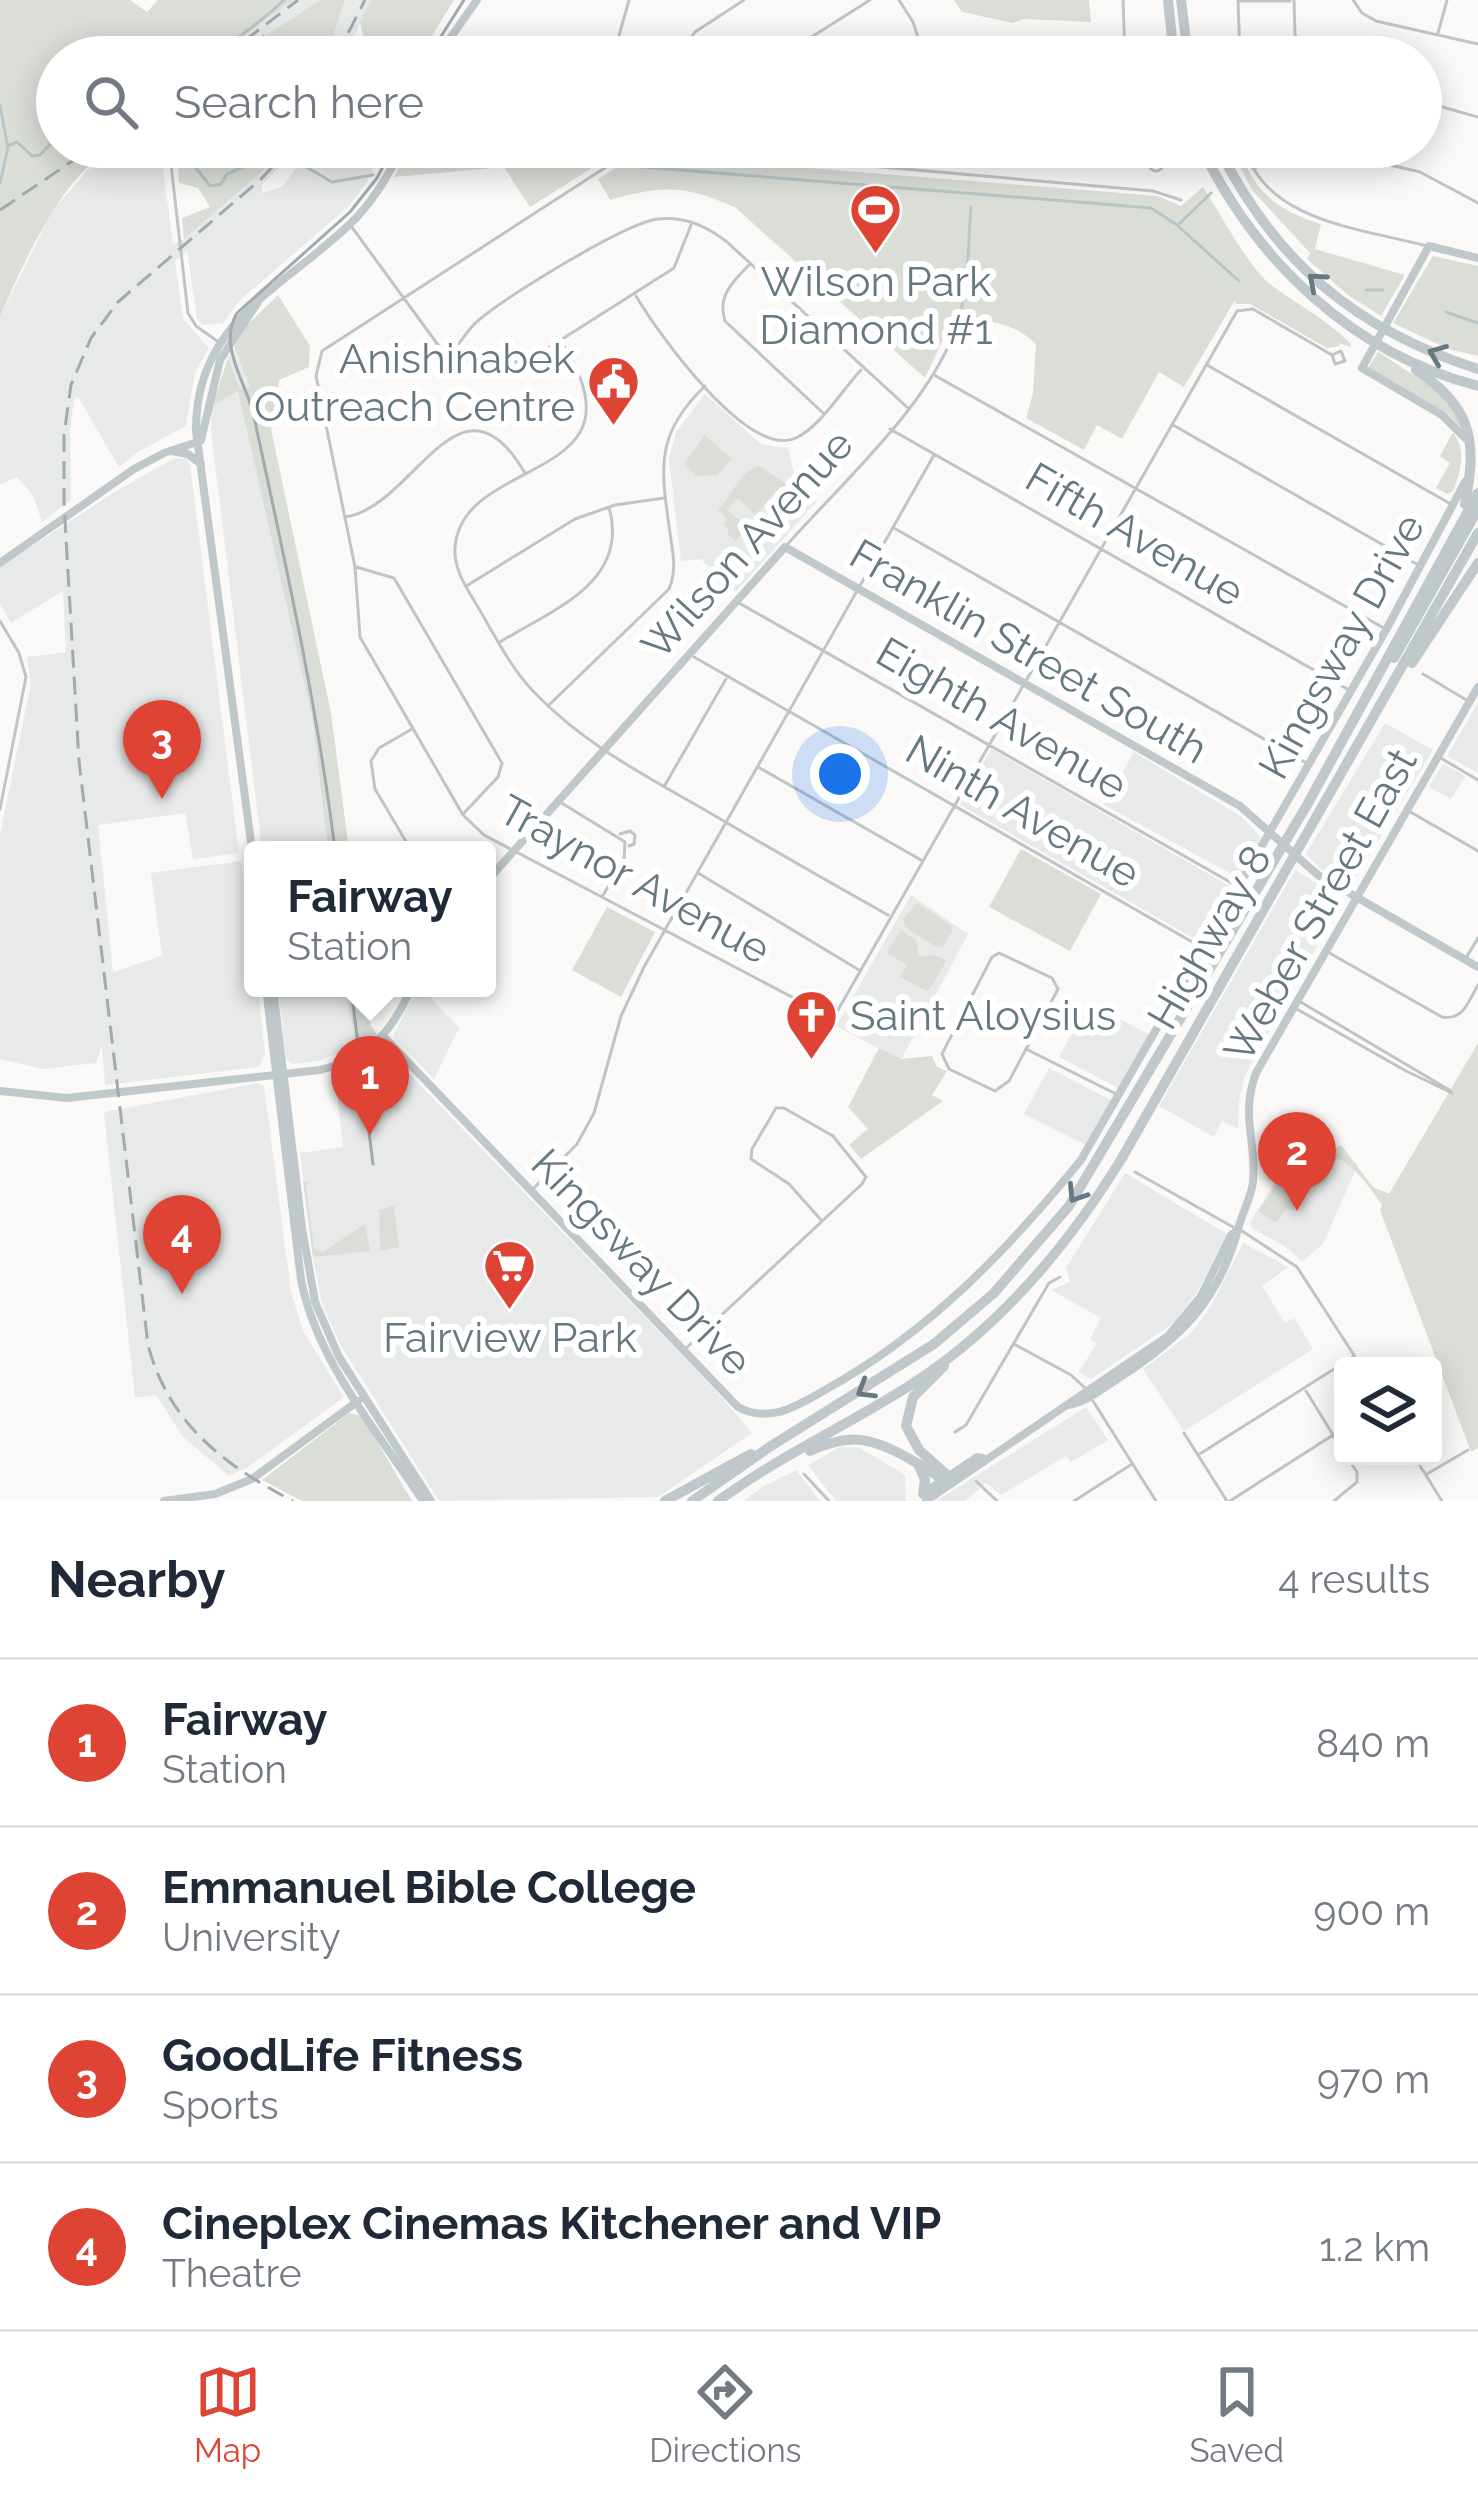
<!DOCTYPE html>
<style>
:root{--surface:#fff;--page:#f2f2f3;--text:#1f2937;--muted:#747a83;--line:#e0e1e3;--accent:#de4333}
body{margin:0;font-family:Raleway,sans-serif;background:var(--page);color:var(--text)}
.controls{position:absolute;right:36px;bottom:36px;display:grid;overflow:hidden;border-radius:12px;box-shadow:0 6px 30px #0003}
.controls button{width:108px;height:108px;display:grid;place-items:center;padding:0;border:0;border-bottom:3px solid var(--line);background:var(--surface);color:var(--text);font:60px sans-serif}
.you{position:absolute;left:840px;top:774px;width:42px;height:42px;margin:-30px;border:9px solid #fff;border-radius:50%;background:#1a73e8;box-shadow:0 0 0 18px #1a73e833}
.badge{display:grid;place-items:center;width:78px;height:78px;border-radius:50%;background:var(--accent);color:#fff;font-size:39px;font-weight:700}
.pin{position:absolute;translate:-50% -99px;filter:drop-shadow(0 3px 6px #0008)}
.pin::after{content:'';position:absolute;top:63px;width:42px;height:36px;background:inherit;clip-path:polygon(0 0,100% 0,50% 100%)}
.popup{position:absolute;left:244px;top:841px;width:252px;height:156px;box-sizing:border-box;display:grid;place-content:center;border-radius:12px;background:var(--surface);filter:drop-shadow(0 3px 9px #0005);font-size:39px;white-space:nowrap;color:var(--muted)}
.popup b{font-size:45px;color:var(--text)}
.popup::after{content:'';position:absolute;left:50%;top:100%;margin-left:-24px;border:24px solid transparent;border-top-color:var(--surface)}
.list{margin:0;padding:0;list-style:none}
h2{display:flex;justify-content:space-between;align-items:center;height:156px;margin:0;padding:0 48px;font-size:51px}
h2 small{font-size:39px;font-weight:400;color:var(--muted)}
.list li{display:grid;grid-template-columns:78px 1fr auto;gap:36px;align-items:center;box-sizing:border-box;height:168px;padding:0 48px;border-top:3px solid var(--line)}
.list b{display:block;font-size:45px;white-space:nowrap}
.list p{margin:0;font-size:39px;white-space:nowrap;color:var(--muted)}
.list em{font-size:39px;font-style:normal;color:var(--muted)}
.icon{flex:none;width:66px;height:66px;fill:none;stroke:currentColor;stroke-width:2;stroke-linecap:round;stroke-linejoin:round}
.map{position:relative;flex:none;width:1478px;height:1501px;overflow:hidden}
.search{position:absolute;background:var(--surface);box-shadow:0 6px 30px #0003;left:36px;right:36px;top:36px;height:132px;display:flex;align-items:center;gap:30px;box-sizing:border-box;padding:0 42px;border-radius:66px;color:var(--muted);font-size:45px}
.sheet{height:828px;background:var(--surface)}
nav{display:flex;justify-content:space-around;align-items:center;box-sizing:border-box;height:168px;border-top:3px solid var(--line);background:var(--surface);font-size:33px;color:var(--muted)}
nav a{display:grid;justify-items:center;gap:6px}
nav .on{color:var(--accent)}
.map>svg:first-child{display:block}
.built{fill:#e8e9e9}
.green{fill:#dbded7}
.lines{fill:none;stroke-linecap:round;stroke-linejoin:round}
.stream{stroke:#b8c6c8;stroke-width:3}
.street{stroke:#bfc5c7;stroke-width:3}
.secondary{stroke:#c0c8cb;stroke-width:8}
.highway{stroke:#c0c8cb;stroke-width:10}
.tram{stroke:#a1aaae;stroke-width:3}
.rail{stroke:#a1aaae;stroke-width:3;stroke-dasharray:18 9;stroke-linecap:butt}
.oneway{stroke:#667981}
.labels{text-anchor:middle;stroke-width:12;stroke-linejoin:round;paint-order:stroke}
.poi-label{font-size:42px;fill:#667981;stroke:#fff}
.street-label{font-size:42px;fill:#667981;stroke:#fff}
</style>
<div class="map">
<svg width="1478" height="1501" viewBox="0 0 1478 1501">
<rect width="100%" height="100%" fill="#faf9f8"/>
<path class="built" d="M 293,0 L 320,0 L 253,45 L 255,57 L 216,57 Z
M 345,0 L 371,0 L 344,57 L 326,57 Z
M 160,147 L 173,244 L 184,239 L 266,168 L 285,147 L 299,147 L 262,185 L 262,193 L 282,187 L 312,147 L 383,147 L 366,184 L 348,207 L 240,300 L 223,323 L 203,325 L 197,319 L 187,251 L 175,261 L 183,319 L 209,348 L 195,373 L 186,426 L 141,450 L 119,467 L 78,397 L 74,400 L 70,430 L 71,500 L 42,522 L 33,495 L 17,477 L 0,485 L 0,317 L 52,211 L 89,169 L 114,148 Z
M 234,348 L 254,397 L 338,850 L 262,850 L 211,431 L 212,406 L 238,390 L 247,422 L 245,405 L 228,358 Z
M 705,394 L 761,444 L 788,448 L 797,486 L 816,502 L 736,592 L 701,559 L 681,561 L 669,459 L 676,432 Z
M 175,458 L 185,458 L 190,464 L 239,853 L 193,859 L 185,813 L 98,825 L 113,972 L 162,956 L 151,873 L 241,861 L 253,948 L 253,988 L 258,988 L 265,1054 L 259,1067 L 105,1085 L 102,1046 L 96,1063 L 43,1069 L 0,1059 L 0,835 L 31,683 L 27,657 L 66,652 L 63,591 L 11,623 L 0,604 L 0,567 L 116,491 Z
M 1478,703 L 1478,773 L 1447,756 Z
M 1385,723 L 1433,750 L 1353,882 L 1347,883 L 1323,871 L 1306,854 Z
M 991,749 L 1233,888 L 1202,943 L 960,805 Z
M 1134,752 L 1242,817 L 1261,838 L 1239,878 L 1104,805 Z
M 1443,764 L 1465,776 L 1451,799 L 1429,787 Z
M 1295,870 L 1339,897 L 1340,905 L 1245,1075 L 1239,1100 L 1238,1129 L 1222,1121 L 1214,1137 L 1159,1106 Z
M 911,895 L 968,934 L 901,1060 L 838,1027 L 838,1023 Z
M 278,988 L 358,988 L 365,1043 L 318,1061 L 293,1064 L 286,1059 Z
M 417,988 L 422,988 L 459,1028 L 434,1079 L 393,1036 Z
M 1088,1003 L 1150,1035 L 1120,1089 L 1059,1057 Z
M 382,1053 L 390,1054 L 713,1387 L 752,1433 L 658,1497 L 439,1501 L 340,1344 L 322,1304 L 313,1257 L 300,1153 L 343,1147 L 335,1077 Z
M 1049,1068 L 1113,1101 L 1086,1145 L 1024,1114 Z
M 258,1083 L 264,1086 L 291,1292 L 303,1331 L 344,1397 L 248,1467 L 229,1476 L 183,1437 L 156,1395 L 135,1398 L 104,1112 Z
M 1334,1151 L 1358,1164 L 1323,1244 L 1302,1262 L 1289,1249 L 1252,1228 L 1250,1223 L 1282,1170 L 1289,1174 L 1296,1162 L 1320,1175 Z
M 1125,1173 L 1227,1234 L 1199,1289 L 1174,1323 L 1091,1379 L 1079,1372 L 1097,1343 L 1090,1339 L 1101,1318 L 1051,1290 L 1070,1282 L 1066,1268 Z
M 1243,1243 L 1288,1267 L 1262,1286 L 1285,1323 L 1294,1318 L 1313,1349 L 1184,1431 L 1143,1369 L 1192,1332 L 1211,1306 Z
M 1086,1407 L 1108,1440 L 1071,1462 L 1066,1456 L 1001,1495 L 986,1483 L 965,1501 L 936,1501 Z
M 840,1447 L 860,1448 L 905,1475 L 906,1501 L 836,1501 L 808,1465 Z
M 796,1470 L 820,1501 L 744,1501 L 762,1487 Z"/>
<path class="green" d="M 0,0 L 130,0 L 147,12 L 158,0 L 293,0 L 216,57 L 57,57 L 57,147 L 86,147 L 81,151 L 86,160 L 103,147 L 122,147 C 68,158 20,271 0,317 Z
M 320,0 L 345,0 L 326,57 L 255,57 L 252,45 Z
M 371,0 L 454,0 L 419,57 L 368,57 L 360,22 Z
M 954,0 L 1089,0 L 1091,22 L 1024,19 L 1013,23 L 962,12 Z
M 177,147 L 194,147 L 199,157 L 239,147 L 285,147 L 266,168 L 184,239 L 182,218 L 210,207 L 198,188 L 179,183 Z
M 468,147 L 625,147 L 530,207 L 504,167 L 394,177 L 407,151 Z
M 1230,147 L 1239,147 C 1252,191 1279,212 1321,224 L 1315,249 L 1405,275 L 1381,316 L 1348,295 L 1307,259 L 1310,253 L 1252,190 Z
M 645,149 L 660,156 L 1158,196 L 1181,206 L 1203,187 C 1222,215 1248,269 1275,288 C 1299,305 1329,321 1351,344 L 1350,347 L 1339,343 L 1340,346 L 1327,348 L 1250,304 L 1236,304 L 1235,300 L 1184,387 L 1159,372 L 1122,439 L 1097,425 L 1084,450 L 1026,418 L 1033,393 L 1036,344 C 1014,322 984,319 953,318 L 925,378 L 736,208 C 686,185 662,185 610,200 L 598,179 Z
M 1433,256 L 1478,266 L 1478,356 L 1448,349 L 1393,323 Z
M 278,295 L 310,346 L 309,367 L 279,380 L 271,429 L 331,713 L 349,850 L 328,850 L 313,721 L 238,391 L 212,406 L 228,358 L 240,389 L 250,387 L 234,347 L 247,325 Z
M 1378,352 L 1449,398 L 1466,433 L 1448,415 L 1368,368 Z
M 1453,432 C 1467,452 1461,469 1453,491 L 1447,494 L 1436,488 L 1450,463 L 1440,456 Z
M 705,435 L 732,459 L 717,475 L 696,476 L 684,464 Z
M 759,466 L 791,487 L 786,493 L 779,488 L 755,515 L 738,498 L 727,510 L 748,527 L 735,541 L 727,534 L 729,530 L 724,524 L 727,518 L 718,510 C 731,496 742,469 759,466 Z
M 1021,849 L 1101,894 L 1070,951 L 989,907 Z
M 917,903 L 951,925 L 952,932 L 943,946 L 936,947 L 905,927 L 903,919 Z
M 607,907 L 655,932 L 621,997 L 572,970 Z
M 901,930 L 916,940 L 919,957 L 932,955 L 947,960 L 930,989 L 926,991 L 900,977 L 907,965 L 887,953 Z
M 345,988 L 367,988 L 371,1026 L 378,1035 L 357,1047 Z
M 1478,1043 L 1478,1448 L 1471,1452 L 1380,1210 L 1382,1205 C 1372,1190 1354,1165 1337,1158 L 1329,1169 L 1326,1183 L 1315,1181 L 1294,1210 L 1287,1208 L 1276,1223 L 1258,1211 L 1283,1176 L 1307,1153 L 1319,1161 L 1341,1145 L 1373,1187 L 1389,1194 Z
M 879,1048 L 901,1059 L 932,1056 L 937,1067 L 947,1071 L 932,1095 L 943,1101 L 861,1159 L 849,1145 L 868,1129 L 848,1107 Z
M 303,1181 L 310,1182 L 306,1185 L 314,1249 L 323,1252 L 365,1224 L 370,1251 L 313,1257 Z
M 394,1206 L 399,1247 L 380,1251 L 379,1210 Z
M 349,1413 L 362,1416 L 412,1501 L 302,1501 L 262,1480 Z"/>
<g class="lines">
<path class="stream" d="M 263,36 L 264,57
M 210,57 C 237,39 263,20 284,0
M 0,106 L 8,148 L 0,183
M 10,145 L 17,142 L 32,156 L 40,155 L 57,137
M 186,147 L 193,164 L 210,186 L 221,184 L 227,174 L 253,163 L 252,147
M 279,147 L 281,148
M 291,158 L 332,182 L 373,175
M 627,162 L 630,166 L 1151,208 L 1177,225 L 1239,281
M 400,166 L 611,147 L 617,151
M 1179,224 L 1211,193
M 1366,290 L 1383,290
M 1446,312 L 1478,323"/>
<path class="street" d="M 899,0 L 913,22 L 921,47
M 1123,0 L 1125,57
M 1238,0 L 1240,57
M 1294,0 L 1295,35 L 1308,57
M 1353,0 L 1362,13 L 1376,21 L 1478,44
M 1240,1 L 1290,1
M 1438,33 L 1447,0
M 613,57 L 629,0
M 678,57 L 695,32 L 744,0
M 780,57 L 870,0
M 900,57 L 941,49 L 1031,57
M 1421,101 L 1478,117
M 169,147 L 188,313 L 196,326 L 217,341
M 637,147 L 322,351 L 316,376 L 355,567 L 360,637 L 463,815 L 484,835 L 826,1015 L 838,1010 L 1237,311 L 1253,309 L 1332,355 L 1335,364 L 1345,361 L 1341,351 L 1332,355
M 654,147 L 1153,191 L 1181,200
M 1245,147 C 1264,222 1364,229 1427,246
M1149 164a7 7 0 1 1 14 0a7 7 0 1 1-14 0Z
M 826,164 L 831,156 L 873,159 L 877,167
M 1253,169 L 1295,149 L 1321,149 L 1420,172 L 1478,203
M 351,226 L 441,349 L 464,361 L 496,367 L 534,357 L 674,268 L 691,225
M 749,265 C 733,282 717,295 725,321 L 823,413
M 636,296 C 657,332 748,460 796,438 C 821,426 842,390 861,370
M 561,341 C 654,485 463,453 455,547 C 453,572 471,594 482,614 C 497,640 512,669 533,691 C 582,743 644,775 705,810 C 766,846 827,881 888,915
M 451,355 C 460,343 468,328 480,319 C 507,296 627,222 658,219 C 683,216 707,226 727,242 L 908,408
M 1207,365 L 1449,503
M 934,375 L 1382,627
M 1173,425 L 1420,566
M 890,429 L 1349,690
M 345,517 C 414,508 459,360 525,473
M 894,528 L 1308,764
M 786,546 C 842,482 936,400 959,318 C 969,283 968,243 971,207
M 356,567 L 394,578 L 502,763 L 498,777 L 463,814
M 468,585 L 575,519 L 615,505 L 664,498
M 739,603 L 1237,886
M 0,621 L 19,653 L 26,677 L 0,809
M 500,642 C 554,609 630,582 609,507
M 694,657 L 1201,947
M 1423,674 L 1468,701
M 550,704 L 669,589 C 677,570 673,554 670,533 C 661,469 654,435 705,386
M 1439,757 L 1478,780
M 758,767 L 921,860
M 665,785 L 726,679
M 560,802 L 625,842 L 624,859 L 602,897
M 1407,810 L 1478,851
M 620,834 L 630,831 L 635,835 L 634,844 L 629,846
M 411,850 L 375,789 L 371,761 L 379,748 L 412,729
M 698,873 L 859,970
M 1326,951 L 1442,1017 C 1463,1021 1468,1002 1478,985
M 999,953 L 1052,978 L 1058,989 L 1009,1081 L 995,1091 L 949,1069 L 942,1054 L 992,957 Z
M 1466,958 L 1478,938
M 1299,1001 L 1451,1091
M 1295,1008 L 1406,1071 L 1452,1093
M 1026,1049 L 1118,1095
M 1135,1172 L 1233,1227
M 533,1189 L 577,1144 L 594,1113 L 621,1016 L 644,967 L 934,455
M 1242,1231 L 1297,1267 L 1361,1366
M 1014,1344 L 1071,1375 L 1085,1388
M 685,1349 L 862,1184 L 866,1177 L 833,1136 L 784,1108 L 776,1108 L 752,1149 L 751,1159 L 789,1184 L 822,1221
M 1306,1391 L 1343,1451
M 1093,1401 L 1156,1501
M 955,1432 L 966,1425 L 1049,1283 L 1060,1277
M 1184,1433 L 1227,1501
M 1198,1455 L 1353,1357
M 1414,1456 L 1442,1501
M 804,1474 L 829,1501
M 1427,1474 L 1468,1450
M 976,1481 L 997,1501
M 1074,1501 L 1132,1464
M 1230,1501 L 1333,1435
M 1334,1501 L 1357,1482 L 1357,1472 L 1346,1456"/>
<path class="secondary" d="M 437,57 L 477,0
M 1465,438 L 1442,415 L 1362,368 L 1429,246 L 1478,258
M 201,440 L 220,360 L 258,302
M 171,451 L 188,454 L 201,464
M 0,563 L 134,469 L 164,453 L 200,441
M 253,857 L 196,431 C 195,322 281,290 350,224 C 373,202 389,175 402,147
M 487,881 L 785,547 L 1240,806 L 1318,875 L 1478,967
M 266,988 L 301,1280 C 317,1362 379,1433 423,1501
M 273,988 L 302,1228 L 315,1302 L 339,1357 L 431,1501
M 384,1037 L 738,1407 C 769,1424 797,1406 825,1390 C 928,1333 1007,1251 1081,1160 L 1386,630 L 1465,482
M 0,1091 L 67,1098 L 320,1070 C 368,1058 392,1033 411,988
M 1068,1405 C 1085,1403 1101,1389 1116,1380 C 1180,1339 1219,1302 1239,1226 C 1243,1211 1251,1198 1253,1182 C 1257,1142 1240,1116 1256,1073 L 1478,687
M 925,1492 L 977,1457 L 983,1458
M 164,1501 L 215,1494 L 252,1479 L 358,1401
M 926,1501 L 1168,1336 L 1201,1296 L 1231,1235 L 1238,1230"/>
<path class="highway" d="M 1168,0 L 1174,57
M 1181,0 L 1188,57
M 1201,147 C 1257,262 1352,353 1478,386
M 1218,147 C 1275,262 1356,330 1478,369
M 1416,370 C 1471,406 1478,440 1465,504
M 1394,658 L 1478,509
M 1412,663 L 1478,563
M 944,1366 L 913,1397 L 906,1426 L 919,1450 L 946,1474
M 810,1451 C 849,1433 871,1437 908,1458 C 922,1466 936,1473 947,1485
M 919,1466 L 925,1480 L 923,1494
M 665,1501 L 751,1454
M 692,1501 L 771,1446 L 934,1344 L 994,1293 L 1069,1206 L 1307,805 L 1478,493
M 718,1501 C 778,1457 846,1426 909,1386 C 997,1330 1068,1246 1122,1158 L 1478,533"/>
<path class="tram" d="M 428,57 L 464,0
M 335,850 C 317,704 285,561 254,417 C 247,383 217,346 237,313 L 350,212 L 377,178 L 393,147
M 351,988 L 373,1164"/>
<path class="rail" d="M 223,57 L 298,0
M 336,57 L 365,0
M 291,147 L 261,179 L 118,302 L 91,338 L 71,385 L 64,435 L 64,503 L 79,761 L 148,1345 C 169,1424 224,1465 293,1501
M 0,210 L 93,147"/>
</g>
<defs><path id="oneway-chevron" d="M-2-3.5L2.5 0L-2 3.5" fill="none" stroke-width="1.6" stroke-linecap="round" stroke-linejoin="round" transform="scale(3)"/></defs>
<g class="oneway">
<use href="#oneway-chevron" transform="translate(1316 281) rotate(-139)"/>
<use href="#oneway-chevron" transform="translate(1437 354) rotate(-158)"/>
<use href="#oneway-chevron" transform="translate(1076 1194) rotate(123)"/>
<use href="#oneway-chevron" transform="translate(865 1390) rotate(149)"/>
</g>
<defs>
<symbol id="stadium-pin" viewBox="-11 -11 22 30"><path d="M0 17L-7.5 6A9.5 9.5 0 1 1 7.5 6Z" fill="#de4333" stroke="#fff"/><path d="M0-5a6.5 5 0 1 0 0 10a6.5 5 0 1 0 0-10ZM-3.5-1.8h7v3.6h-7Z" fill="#fff"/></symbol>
<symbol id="civic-pin" viewBox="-11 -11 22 30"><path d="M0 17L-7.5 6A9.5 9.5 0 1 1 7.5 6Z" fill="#de4333" stroke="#fff"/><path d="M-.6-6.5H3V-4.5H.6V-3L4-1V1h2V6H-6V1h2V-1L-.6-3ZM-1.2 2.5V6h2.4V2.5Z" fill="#fff"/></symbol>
<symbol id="church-pin" viewBox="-11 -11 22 30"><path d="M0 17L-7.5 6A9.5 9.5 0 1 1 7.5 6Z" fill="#de4333" stroke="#fff"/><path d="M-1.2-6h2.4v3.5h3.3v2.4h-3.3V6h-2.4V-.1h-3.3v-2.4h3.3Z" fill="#fff"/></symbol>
<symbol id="supermarket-pin" viewBox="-11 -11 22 30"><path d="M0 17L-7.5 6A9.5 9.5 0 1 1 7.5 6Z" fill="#de4333" stroke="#fff"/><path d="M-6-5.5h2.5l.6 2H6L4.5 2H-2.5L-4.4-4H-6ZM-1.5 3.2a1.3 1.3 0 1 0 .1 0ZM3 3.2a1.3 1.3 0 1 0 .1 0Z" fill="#fff"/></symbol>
</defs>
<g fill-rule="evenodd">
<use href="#stadium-pin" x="846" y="180" width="59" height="81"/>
<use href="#civic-pin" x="584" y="352" width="59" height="81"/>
<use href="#church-pin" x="782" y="986" width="59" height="81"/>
<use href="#supermarket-pin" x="480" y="1236" width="59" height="81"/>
</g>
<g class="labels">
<g class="poi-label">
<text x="876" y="296">Wilson Park<tspan x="876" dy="48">Diamond #1</tspan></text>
<text x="575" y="373" text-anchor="end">Anishinabek<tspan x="575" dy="48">Outreach Centre</tspan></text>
<text x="850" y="1030" text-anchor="start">Saint Aloysius</text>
<text x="510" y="1352">Fairview Park</text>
</g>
<g class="street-label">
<text transform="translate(1135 534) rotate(30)" y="15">Fifth Avenue</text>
<text transform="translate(747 544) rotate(-48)" y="15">Wilson Avenue</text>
<text transform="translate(1341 646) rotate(-61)" y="15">Kingsway Drive</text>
<text transform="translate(1029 651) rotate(30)" y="15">Franklin Street South</text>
<text transform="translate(1002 718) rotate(30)" y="15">Eighth Avenue</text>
<text transform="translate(1023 811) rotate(30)" y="15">Ninth Avenue</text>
<text transform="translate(635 879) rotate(29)" y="15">Traynor Avenue</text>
<text transform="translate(1320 905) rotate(-61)" y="15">Weber Street East</text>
<text transform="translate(1209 937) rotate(-60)" y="15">Highway 8</text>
<text transform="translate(642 1262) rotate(46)" y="15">Kingsway Drive</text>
</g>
</g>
</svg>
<div class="controls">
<button><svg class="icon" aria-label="layers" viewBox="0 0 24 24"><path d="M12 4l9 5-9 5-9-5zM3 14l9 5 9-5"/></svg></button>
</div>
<div class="you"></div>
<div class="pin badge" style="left:370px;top:1135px">1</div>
<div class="popup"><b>Fairway</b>Station</div>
<div class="pin badge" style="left:1297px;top:1211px">2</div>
<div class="pin badge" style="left:162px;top:799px">3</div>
<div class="pin badge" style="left:182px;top:1294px">4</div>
<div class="search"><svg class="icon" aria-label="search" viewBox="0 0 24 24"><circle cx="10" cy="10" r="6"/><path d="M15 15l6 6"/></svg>Search here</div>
</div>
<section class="sheet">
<h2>Nearby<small>4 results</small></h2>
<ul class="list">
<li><span class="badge">1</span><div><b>Fairway</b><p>Station</p></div><em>840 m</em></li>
<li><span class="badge">2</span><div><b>Emmanuel Bible College</b><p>University</p></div><em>900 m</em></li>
<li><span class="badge">3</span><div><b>GoodLife Fitness</b><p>Sports</p></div><em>970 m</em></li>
<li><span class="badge">4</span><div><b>Cineplex Cinemas Kitchener and VIP</b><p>Theatre</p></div><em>1.2 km</em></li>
</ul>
</section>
<nav>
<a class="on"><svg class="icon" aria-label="map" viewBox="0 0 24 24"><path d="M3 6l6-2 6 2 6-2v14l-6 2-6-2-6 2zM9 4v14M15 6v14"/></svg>Map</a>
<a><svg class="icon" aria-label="directions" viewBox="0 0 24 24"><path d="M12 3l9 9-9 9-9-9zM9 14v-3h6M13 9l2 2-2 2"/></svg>Directions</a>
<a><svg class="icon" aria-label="saved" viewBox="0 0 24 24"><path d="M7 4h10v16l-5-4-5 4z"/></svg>Saved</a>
</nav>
